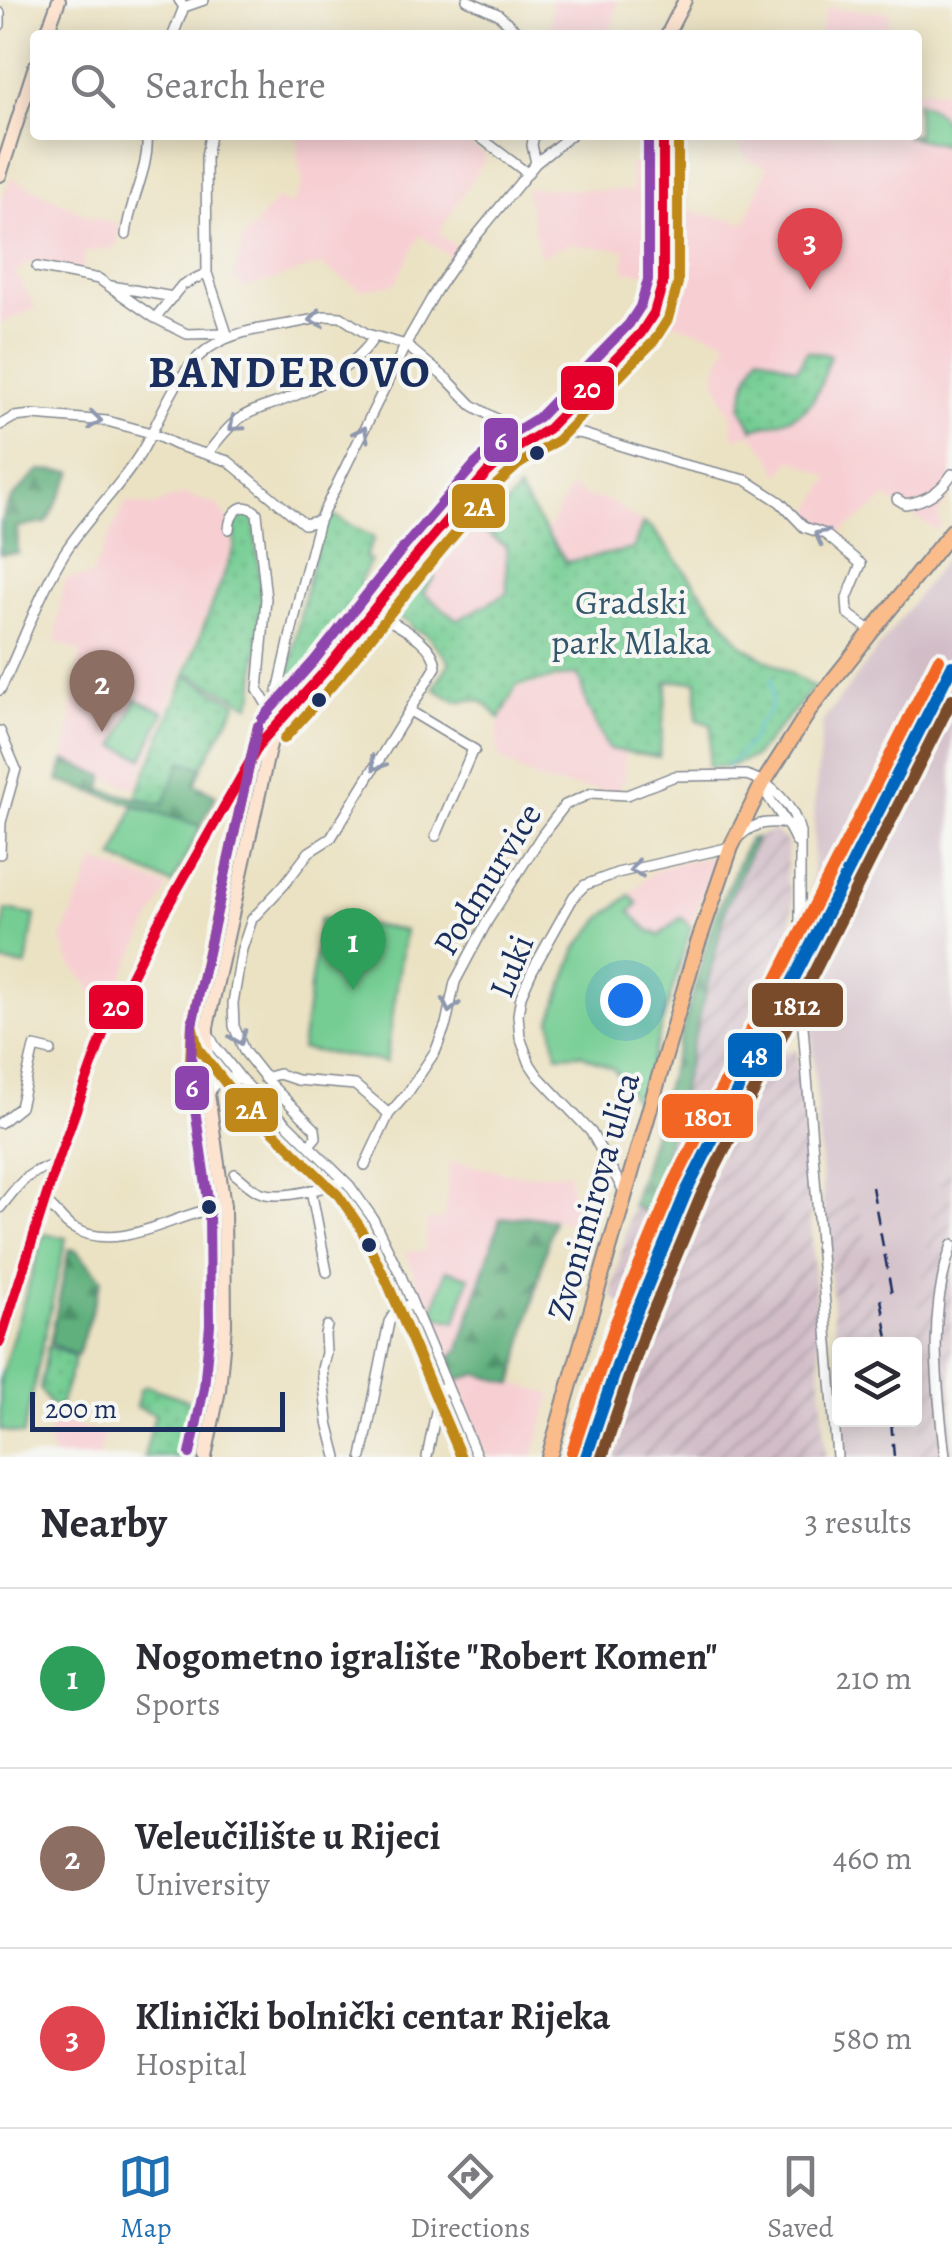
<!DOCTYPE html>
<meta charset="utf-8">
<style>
:root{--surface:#fff;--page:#f2f2f3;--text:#2b2b33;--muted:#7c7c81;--line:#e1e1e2;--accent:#1f6fb2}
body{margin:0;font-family:Alegreya,serif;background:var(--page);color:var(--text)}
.controls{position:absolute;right:30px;bottom:30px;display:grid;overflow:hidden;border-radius:10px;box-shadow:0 5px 25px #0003}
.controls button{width:90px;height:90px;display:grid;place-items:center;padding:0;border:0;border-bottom:2px solid var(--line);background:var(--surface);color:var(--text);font:50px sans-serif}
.scale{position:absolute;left:30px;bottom:25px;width:255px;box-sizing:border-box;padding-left:10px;border:5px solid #1b2f5e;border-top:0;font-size:28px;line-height:35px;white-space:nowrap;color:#1b2f5e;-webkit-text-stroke:8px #f6f6f2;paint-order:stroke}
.you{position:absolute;left:625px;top:1000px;width:35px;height:35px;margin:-25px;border:8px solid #fff;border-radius:50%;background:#1a73e8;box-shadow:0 0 0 15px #1a73e833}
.badge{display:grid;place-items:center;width:65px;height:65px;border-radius:50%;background:var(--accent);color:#fff;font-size:32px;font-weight:700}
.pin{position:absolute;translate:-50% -82px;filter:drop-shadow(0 2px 5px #0008)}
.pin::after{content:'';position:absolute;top:52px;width:35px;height:30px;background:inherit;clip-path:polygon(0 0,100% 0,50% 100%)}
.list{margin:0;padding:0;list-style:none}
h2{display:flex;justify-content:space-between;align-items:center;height:130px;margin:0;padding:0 40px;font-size:42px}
h2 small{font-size:32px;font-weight:400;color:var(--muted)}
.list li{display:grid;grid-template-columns:65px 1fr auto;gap:30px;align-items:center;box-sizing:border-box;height:180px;padding:0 40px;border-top:2px solid var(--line)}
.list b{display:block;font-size:38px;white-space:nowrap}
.list p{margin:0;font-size:32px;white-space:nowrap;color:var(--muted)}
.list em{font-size:32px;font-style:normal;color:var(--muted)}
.icon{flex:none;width:55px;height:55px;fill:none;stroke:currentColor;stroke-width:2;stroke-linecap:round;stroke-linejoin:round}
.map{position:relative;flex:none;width:952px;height:1457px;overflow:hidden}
.search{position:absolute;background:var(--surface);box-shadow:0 5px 25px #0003;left:30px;right:30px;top:30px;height:110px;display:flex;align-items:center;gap:25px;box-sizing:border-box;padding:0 35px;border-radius:10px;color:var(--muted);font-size:38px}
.sheet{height:670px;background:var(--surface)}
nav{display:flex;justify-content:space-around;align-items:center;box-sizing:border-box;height:140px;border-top:2px solid var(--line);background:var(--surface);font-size:28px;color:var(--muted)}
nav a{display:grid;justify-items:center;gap:5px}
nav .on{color:var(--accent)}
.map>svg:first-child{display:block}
.built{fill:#f7cfd3}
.industrial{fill:url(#industrial-furrows)}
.railway{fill:#d2bdc7}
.green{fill:#75cd93;stroke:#487e78;stroke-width:2.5}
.forest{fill:url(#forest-firs);stroke:#3e706e;stroke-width:2.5}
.park{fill:url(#park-dots);stroke:#487e78;stroke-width:2.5}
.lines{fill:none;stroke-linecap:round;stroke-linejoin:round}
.stream{stroke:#55bfd1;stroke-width:2.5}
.street-casing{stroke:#838890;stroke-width:12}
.secondary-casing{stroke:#838890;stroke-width:16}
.primary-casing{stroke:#838890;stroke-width:18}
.street{stroke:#fff;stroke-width:9}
.secondary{stroke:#fde4d1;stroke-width:12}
.primary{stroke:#fabc8b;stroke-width:14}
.rail{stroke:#1b2f5e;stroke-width:2.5;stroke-dasharray:15 8;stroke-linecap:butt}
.bus-1-casing{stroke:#f6f6f2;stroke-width:18}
.bus-2-casing{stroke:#f6f6f2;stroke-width:18}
.bus-3-casing{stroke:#f6f6f2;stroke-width:18}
.bus-1{stroke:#e4002b;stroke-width:10}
.bus-2{stroke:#c08818;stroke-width:10}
.bus-3{stroke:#8e44ad;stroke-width:10}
.rail-1-casing{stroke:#f6f6f2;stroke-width:20}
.rail-2-casing{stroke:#f6f6f2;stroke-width:20}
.rail-3-casing{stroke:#f6f6f2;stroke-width:20}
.rail-1{stroke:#0065bd;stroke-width:12}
.rail-2{stroke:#7a4b2a;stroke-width:12}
.rail-3{stroke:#f26522;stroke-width:12}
.oneway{stroke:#8d97ae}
.bus-dot{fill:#1b2f5e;stroke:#f6f6f2;stroke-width:4}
.labels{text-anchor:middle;stroke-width:8;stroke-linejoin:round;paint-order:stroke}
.park-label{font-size:35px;fill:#32566b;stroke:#f6f6f2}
.street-label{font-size:35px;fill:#1b2f5e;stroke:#f6f6f2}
.district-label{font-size:45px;font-weight:bold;letter-spacing:2.5px;fill:#1b2f5e;stroke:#f6f6f2}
.line-badge{stroke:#f6f6f2;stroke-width:4}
.badge-label{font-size:28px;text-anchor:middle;font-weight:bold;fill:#fff}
</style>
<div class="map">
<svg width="952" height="1457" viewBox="0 0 952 1457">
<defs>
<pattern id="industrial-furrows" width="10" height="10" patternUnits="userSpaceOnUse" patternTransform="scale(2.5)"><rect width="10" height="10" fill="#d2bdc7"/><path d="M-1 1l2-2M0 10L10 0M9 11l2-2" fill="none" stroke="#aa9aa5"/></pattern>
<pattern id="forest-firs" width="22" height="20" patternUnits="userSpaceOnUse" patternTransform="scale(2.5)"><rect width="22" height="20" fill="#60b07d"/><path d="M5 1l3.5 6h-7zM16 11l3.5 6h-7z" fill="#4e906a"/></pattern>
<pattern id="park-dots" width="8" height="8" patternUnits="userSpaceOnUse" patternTransform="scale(2.5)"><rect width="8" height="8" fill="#75cd93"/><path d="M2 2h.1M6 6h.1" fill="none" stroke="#65b081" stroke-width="1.8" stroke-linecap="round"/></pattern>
</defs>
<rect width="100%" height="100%" fill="#f6f6f2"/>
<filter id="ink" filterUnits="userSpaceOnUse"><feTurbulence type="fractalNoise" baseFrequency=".01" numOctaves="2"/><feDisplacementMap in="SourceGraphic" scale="20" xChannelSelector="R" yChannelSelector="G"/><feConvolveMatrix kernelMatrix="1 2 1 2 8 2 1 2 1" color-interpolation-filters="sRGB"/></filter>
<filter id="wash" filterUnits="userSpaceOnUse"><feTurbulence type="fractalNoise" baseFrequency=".0048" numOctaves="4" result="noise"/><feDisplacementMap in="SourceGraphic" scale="40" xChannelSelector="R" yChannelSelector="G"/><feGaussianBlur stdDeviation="2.25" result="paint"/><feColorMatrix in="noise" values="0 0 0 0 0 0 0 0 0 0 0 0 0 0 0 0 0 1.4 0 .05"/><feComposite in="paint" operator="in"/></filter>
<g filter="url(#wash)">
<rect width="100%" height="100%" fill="#ebe2c3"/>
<path class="built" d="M 552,0 L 618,0 L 610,34 L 546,35 L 551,25 Z
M 827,8 L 890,12 L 888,35 L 819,35 Z
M 917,89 L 952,91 L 952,492 L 938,515 L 941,524 L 937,531 L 887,498 L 838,535 L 808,516 L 830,477 L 792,459 L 780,475 L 770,456 L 752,434 L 734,438 L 731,410 L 726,409 L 719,384 L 716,383 L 716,371 L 728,340 L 665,320 L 672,208 L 746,222 L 767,167 L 748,160 L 737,142 L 739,135 L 917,135 Z
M 298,135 L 460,135 L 486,157 L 439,233 L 457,248 L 450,257 L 420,235 L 395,283 L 362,290 L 321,265 L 243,289 L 233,278 L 244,238 L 277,199 L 291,206 L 303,183 L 297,158 Z
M 660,163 L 657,274 L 624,271 L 625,250 L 569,244 L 540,256 L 525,188 L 632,191 L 631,164 Z
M 11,177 L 89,216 L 120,225 L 116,247 L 84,253 L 84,269 L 29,263 L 15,273 L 36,308 L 0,324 L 0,203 Z
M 571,487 L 586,496 L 609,501 L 643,523 L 634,549 L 566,562 L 546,532 Z
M 184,494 L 217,505 L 233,526 L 232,549 L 136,789 L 65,760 L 81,652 L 58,643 L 56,640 L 61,596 L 66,579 L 91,576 L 126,502 L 152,506 Z
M 463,513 L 506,547 L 507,593 L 458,620 L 422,593 L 415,564 Z
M 577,676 L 589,713 L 599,727 L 602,741 L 608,750 L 625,752 L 624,779 L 617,792 L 544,783 L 501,760 L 497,748 L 498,727 L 518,688 Z
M 715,856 L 691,927 L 681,917 L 658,937 L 652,935 L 630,912 L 638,904 L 630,895 L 652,872 L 676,863 Z
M 95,861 L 168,887 L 106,1009 L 96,1007 L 89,985 L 69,961 L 63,941 L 64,932 Z
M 450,1161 L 519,1175 L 569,1173 L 571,1194 L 586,1193 L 580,1224 L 525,1216 L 500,1219 L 459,1349 L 446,1361 L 406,1251 L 425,1251 L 427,1219 L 444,1220 Z
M 477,1374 L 552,1394 L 533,1457 L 487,1457 L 455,1381 Z
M 48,1417 L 104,1434 L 99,1457 L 53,1457 L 49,1440 Z"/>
<path class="industrial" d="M 774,831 L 788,843 L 786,880 L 793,897 L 790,971 L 632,1312 L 611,1296 L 632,1205 L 714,918 L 749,839 Z
M 797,1049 L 810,1205 L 826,1457 L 600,1457 L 659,1296 L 762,1057 Z
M 952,1149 L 952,1457 L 922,1457 L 914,1344 L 933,1204 Z
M 857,1197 L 869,1247 L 880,1344 L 840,1344 L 839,1373 L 823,1200 Z"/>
<path class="railway" d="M 952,550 L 952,1149 L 933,1204 L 914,1344 L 880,1344 L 869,1247 L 857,1197 L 823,1200 L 809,990 L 815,797 L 823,721 Z
M 915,1359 L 922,1457 L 846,1457 L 844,1420 L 914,1420 Z"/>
<path class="green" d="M 917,102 C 938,108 952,124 949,146 L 905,136 L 917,135 Z
M 136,699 L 164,712 L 143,758 L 116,746 Z
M 134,806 L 201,826 L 172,884 L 114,858 Z
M 630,895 L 638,904 L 630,912 L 652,934 L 655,932 L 659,936 L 681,917 L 691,927 L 638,1106 L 614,1069 L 581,1054 L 557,1055 L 551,1019 L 577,948 L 602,918 Z
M 6,910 L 35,915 L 26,966 L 0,962 L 0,946 Z
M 320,918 L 405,930 L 386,1062 L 301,1049 Z
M 44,1234 L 66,1238 L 23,1435 L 0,1430 L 0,1379 Z
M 446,1270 L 469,1277 L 456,1322 L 432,1315 Z"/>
<path class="forest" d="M 40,470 L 73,472 L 46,523 L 17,527 L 18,553 L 0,554 C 0,503 4,506 40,470 Z
M 65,760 L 104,776 L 102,790 L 163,805 L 181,760 L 202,767 L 195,784 L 216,795 L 201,826 L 58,781 Z
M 756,838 L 727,905 L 664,1159 L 689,1169 L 666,1223 L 632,1205 L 714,918 L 749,839 Z
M 525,1216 L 553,1220 L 513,1384 L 477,1374 L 455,1381 L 446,1361 L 459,1349 L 500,1219 Z
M 69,1249 L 76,1250 L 102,1279 L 77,1356 L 50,1343 Z"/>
<path class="park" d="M 807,351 L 830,355 C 815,410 807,416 753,429 L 741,407 L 747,380 L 759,354 L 797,369 Z
M 518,490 L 566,562 L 633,549 L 643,523 L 652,528 L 742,645 L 814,687 L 754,757 L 727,767 L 708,767 L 712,725 L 697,720 L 697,681 L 668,681 L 659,757 L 608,749 L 588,708 L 578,674 L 517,685 L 500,719 C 484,701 480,696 456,702 L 434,688 L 450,662 L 425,633 L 412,629 L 411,624 L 381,607 L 415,564 L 435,577 L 423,593 L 458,620 L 507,593 L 506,547 L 485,532 Z
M 242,512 L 248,513 L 254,518 L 262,598 L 254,694 L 250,705 L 186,673 L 235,546 L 234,523 Z
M 327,512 L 374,538 L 365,558 L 371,561 L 359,583 L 365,590 L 355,599 L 320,649 L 307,676 L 287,701 L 284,699 C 296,637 307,572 327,512 Z
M 186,676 L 237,703 L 202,767 L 181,761 L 163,805 L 136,797 Z
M 48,1346 L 69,1354 L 75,1359 L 59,1409 L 48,1402 L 40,1389 Z
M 146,1386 L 206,1406 L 195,1457 L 144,1457 L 155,1414 L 136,1407 L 140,1390 Z"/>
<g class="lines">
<path class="stream" d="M 726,768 L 751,742 L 756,727 L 769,712 L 772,700 L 771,677"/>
</g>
</g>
<g filter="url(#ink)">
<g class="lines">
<defs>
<path id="street" d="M 179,0 L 184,7 L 204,0
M 467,0 L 498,14 L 521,35
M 0,13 L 0,25
M 173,35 L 184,7
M 210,135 L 206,157 L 207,273 L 228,337
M 477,135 L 527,173
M 534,135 L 532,145 L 536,163
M 126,235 C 129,201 150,169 147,135
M 37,267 L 99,279 L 155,318 L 187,334 L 227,333
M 111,286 L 173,297
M 155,318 L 182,285 L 207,273
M 0,425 L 14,417 L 33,415 L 107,421 L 151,433 L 176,445 L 228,461 L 304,524 L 319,521
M 548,429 L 583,434 L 677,463 L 746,480 L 780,502 L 804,527 L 825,534 L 861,564 L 847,598 L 848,614 L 873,632
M 207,454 C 217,442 226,428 239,419 C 252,409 269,406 284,400 C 313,389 358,365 374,337
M 897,499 L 905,504 C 926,501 940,492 952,474
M 229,529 C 230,513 242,499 257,513 L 266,599 L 258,690 L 270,710 L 272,721
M 0,690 C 23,644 38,595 65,552 C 88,516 121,487 143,449 C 162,416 176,371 209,348 C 242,325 288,328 325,316 L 341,317 L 367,334 L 406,345 L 448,380 L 472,405 L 531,439
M 410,711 L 475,750
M 274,726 L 277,696 L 301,589 L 319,521 L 409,338 L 437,289 L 459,257 L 536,163 L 571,135
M 0,731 L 16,769 L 1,822 L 0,854
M 762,785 C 771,806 788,820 796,842
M 741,835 C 756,822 769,821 789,824
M 436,836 L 473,749
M 209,1035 L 215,1046 L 242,1080 L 349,1185 L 372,1217 L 401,1276 L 477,1457
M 264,1078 L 279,1074 L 297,1080 L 355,1085 L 389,1114
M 210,1093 C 215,1078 227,1075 242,1080
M 0,1123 L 20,1107 L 34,1047 L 51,1051
M 309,1145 L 316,1137 L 315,1129 L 271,1085 L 244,1051 L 234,1026 L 233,1003 L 242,949 L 252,919 L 284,885 L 309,852 L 331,838 L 436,667 C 434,639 393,625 373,610
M 365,1165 L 389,1114 L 409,1091 L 436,1050 L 446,1024 L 455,982 L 488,920 L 542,835 L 565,805 L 592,793 L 627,795 L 675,776 L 746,775 C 771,782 794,806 800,832 L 800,988 L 837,1457
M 235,1174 C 243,1180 252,1190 262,1193 C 284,1200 323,1188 344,1181
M 311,1190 L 327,1272
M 625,1193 L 591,1132 L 538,1076 L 530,1064 L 520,1037 L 518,1015 L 521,996 L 532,971 L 574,896 L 585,885 L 617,873 L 731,847
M 45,1202 C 57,1209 61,1222 73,1228 C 120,1255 177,1212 224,1206
M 0,1208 C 17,1187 28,1168 56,1166
M 327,1326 L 325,1334 L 326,1353 L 322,1369 L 328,1422 L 337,1457
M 362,1457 L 389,1322 L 396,1311 L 412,1303
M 427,1457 L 439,1396 L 442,1388 L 447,1386
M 945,1457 C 937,1385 927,1315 952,1245"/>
<path id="secondary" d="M 46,35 L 59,0
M 667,35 L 685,0
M 0,175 L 35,66
M 0,1342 L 56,1166 L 106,1026 L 158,923 L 261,742 L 325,671 L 412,561 L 486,474 L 509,453 L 548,429 L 570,407 L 641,333 L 654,313 L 663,282 L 663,135
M 205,1457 L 219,1390 L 225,1326 L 224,1206 L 206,1080 L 207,1027 L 273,731"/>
<path id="primary" d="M 549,1457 L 696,949 L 731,847 L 762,785 L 813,705 L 952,531"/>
</defs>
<use href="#street" class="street-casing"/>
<use href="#secondary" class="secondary-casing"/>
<use href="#primary" class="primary-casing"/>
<use href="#street" class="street"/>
<use href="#secondary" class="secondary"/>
<use href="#primary" class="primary"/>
<path class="rail" d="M 872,1187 L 893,1300
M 881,1299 L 889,1344
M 891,1420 L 894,1457"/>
<defs>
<path id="bus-1" d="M 0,1342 L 56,1166 L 106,1026 L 158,923 L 261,742 L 325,671 L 412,561 L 486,474 L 509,453 L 548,429 L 641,333 L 654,313 L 663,282 L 663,135"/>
<path id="bus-2" d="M 258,726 L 192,1024 L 198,1048 L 230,1089 L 338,1195 L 359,1225 L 387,1282 L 461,1457
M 284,739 L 337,680 L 424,571 L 497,484 L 518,465 L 558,440 L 654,341 L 668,319 L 678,283 L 678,135
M 192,1024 L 190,1060 L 193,1101"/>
<path id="bus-3" d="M 262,719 L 314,661 L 400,552 L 475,464 L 500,441 L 539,417 L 629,324 L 640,307 L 648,280 L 648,135
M 190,1454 L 204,1388 L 210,1325 L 209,1207 L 191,1081 L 192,1025 L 258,726"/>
</defs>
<use href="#bus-1" class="bus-1-casing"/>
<use href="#bus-2" class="bus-2-casing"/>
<use href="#bus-3" class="bus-3-casing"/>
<use href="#bus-1" class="bus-1"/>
<use href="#bus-2" class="bus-2"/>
<use href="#bus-3" class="bus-3"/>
<defs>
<path id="rail-1" d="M 586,1457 L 630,1328 L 687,1190 L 952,666"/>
<path id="rail-2" d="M 602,1457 L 644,1333 L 701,1196 L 952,699"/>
<path id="rail-3" d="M 572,1452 L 616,1322 L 674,1183 L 939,659"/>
</defs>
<use href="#rail-1" class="rail-1-casing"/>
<use href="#rail-2" class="rail-2-casing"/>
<use href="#rail-3" class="rail-3-casing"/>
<use href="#rail-1" class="rail-1"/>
<use href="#rail-2" class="rail-2"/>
<use href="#rail-3" class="rail-3"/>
</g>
<defs><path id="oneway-chevron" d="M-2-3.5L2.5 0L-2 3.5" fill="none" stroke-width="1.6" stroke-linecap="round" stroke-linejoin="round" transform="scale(2.5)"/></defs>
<g class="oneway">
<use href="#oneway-chevron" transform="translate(316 319) rotate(168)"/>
<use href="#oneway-chevron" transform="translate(95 420) rotate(6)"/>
<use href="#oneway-chevron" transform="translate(235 425) rotate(139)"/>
<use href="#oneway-chevron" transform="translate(362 433) rotate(-63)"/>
<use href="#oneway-chevron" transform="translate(821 536) rotate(-152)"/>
<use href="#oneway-chevron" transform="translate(377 764) rotate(122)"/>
<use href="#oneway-chevron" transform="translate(636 869) rotate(167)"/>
<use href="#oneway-chevron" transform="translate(450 1006) rotate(103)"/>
<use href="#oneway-chevron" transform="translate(239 1038) rotate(69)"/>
</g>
</g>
<g class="bus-dot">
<circle cx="537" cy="453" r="9"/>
<circle cx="319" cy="700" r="9"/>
<circle cx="209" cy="1207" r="9"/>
<circle cx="369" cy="1245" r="9"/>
</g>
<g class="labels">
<g class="park-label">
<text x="631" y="614">Gradski<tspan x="631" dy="40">park Mlaka</tspan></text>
</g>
<g class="street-label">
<text transform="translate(487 879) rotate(-58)" y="12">Podmurvice</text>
<text transform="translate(511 966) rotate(-68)" y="12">Luki</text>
<text transform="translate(593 1196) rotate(-74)" y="12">Zvonimirova ulica</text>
</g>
<g class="district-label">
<text x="290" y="387">BANDEROVO</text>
</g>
</g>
<g class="line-badge">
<rect x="559" y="364" width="57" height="48" rx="10" fill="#e4002b"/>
<rect x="482" y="416" width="38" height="48" rx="10" fill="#8e44ad"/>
<rect x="450" y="482" width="57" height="48" rx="10" fill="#c08818"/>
<rect x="750" y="981" width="95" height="48" rx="10" fill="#7a4b2a"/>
<rect x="87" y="983" width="58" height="48" rx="10" fill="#e4002b"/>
<rect x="726" y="1031" width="58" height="48" rx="10" fill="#0065bd"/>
<rect x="173" y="1064" width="38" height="48" rx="10" fill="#8e44ad"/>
<rect x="223" y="1086" width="57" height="48" rx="10" fill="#c08818"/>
<rect x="660" y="1092" width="95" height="48" rx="10" fill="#f26522"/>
</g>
<g class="badge-label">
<text x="587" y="398">20</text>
<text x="501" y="450">6</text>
<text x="479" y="516">2A</text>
<text x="797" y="1015">1812</text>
<text x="116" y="1016">20</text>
<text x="755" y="1065">48</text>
<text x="192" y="1097">6</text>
<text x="251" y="1119">2A</text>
<text x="708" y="1126">1801</text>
</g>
</svg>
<div class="controls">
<button><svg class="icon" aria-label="layers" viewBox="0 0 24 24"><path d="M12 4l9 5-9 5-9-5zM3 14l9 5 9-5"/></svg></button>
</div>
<div class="scale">200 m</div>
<div class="you"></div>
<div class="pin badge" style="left:353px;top:990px;background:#2e9e5b">1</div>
<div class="pin badge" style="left:102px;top:732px;background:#8d6e63">2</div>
<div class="pin badge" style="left:810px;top:290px;background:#e0444e">3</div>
<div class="search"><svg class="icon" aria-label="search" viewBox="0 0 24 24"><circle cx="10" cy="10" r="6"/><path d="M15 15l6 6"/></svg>Search here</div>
</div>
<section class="sheet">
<h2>Nearby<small>3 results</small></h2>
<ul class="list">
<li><span class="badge" style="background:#2e9e5b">1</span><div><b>Nogometno igralište &quot;Robert Komen&quot;</b><p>Sports</p></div><em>210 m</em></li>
<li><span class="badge" style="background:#8d6e63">2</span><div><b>Veleučilište u Rijeci</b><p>University</p></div><em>460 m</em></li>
<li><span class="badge" style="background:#e0444e">3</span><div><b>Klinički bolnički centar Rijeka</b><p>Hospital</p></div><em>580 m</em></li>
</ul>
</section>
<nav>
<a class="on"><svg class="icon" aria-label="map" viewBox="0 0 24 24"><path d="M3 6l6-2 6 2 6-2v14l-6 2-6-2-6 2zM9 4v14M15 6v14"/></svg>Map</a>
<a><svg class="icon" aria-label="directions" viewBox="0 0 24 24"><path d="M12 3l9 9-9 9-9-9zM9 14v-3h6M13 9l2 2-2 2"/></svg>Directions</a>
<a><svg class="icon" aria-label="saved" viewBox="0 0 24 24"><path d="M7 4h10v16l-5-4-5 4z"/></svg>Saved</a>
</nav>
